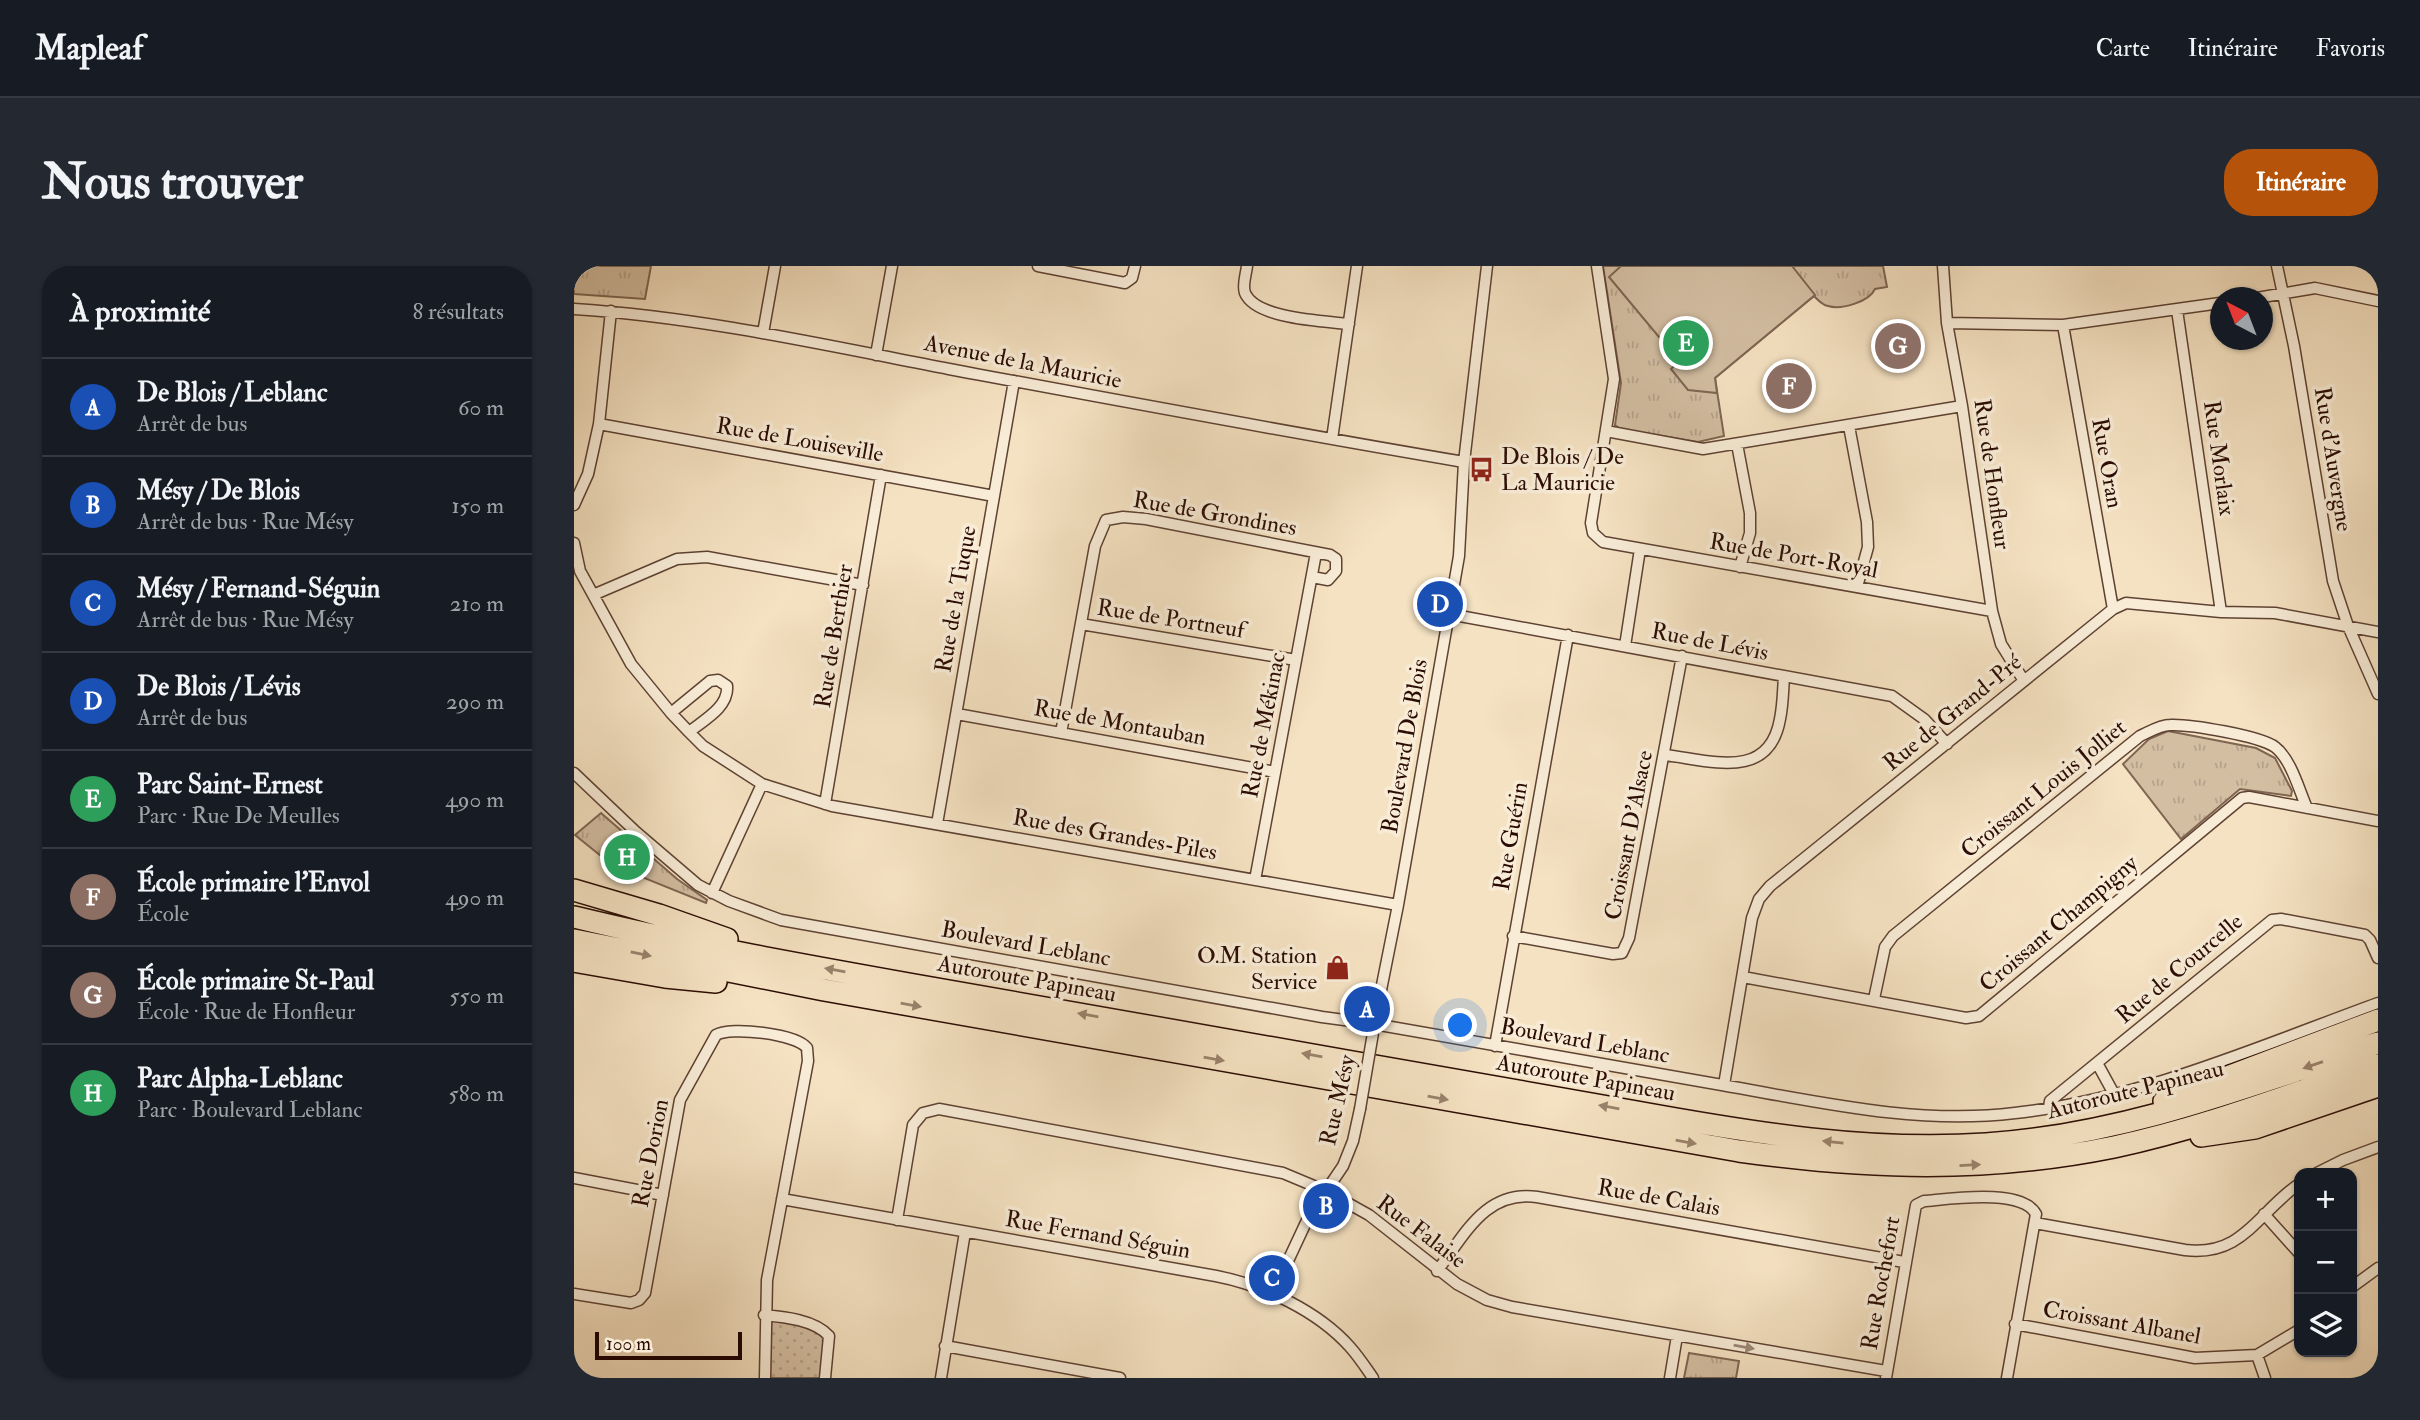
<!DOCTYPE html>
<html lang="fr">
<meta charset="utf-8">
<style>
:root{--surface:#171b24;--page:#242831;--text:#f1f3f6;--muted:#9ea1a6;--line:#363941;--accent:#b45309}
body{margin:0;font-family:"IM FELL Double Pica",serif;background:var(--page);color:var(--text)}
.controls{position:absolute;right:21px;bottom:21px;display:grid;overflow:hidden;border-radius:14px;box-shadow:0 2px 5px #0004}
.controls button{width:63px;height:63px;display:grid;place-items:center;padding:0;border:0;border-bottom:2px solid var(--line);background:var(--surface);color:var(--text);font:35px sans-serif}
.compass{position:absolute;left:1636px;top:21px;width:63px;height:63px;border-radius:50%;background:var(--surface);box-shadow:0 2px 5px #0004;rotate:318deg}
.scale{position:absolute;left:21px;bottom:18px;width:147px;box-sizing:border-box;padding-left:7px;border:4px solid #2b0c03;border-top:0;font-size:19px;line-height:24px;white-space:nowrap;color:#2b0c03;-webkit-text-stroke:5px #f8ecd7;paint-order:stroke}
.you{position:absolute;left:887px;top:760px;width:24px;height:24px;margin:-18px;border:5px solid #fff;border-radius:50%;background:#1a73e8;box-shadow:0 0 0 10px #1a73e833}
.badge{display:grid;place-items:center;width:46px;height:46px;border-radius:50%;background:var(--accent);color:#fff;font-size:23px;font-weight:700}
.pin{position:absolute;translate:-50% -50%;border:4px solid #fff;box-shadow:0 2px 7px #0006}
.list{margin:0;padding:0;list-style:none}
h2{display:flex;justify-content:space-between;align-items:center;height:91px;margin:0;padding:0 28px;font-size:30px}
h2 small{font-size:23px;font-weight:400;color:var(--muted)}
.list li{display:grid;grid-template-columns:46px 1fr auto;gap:21px;align-items:center;box-sizing:border-box;height:98px;padding:0 28px;border-top:2px solid var(--line)}
.list b{display:block;font-size:26px;white-space:nowrap}
.list p{margin:0;font-size:23px;white-space:nowrap;color:var(--muted)}
.list em{font-size:23px;font-style:normal;color:var(--muted)}
.icon{flex:none;width:38px;height:38px;fill:none;stroke:currentColor;stroke-width:2;stroke-linecap:round;stroke-linejoin:round}
.map{position:relative;flex:none;width:1804px;height:1112px;overflow:hidden;border-radius:28px}
header{display:flex;align-items:center;gap:42px;box-sizing:border-box;height:98px;padding:0 35px;background:var(--surface);border-bottom:2px solid var(--line)}
header strong{font-size:33px}
nav{display:flex;gap:38px;margin-inline-start:auto;font-size:24px}
.intro{display:flex;align-items:center;justify-content:space-between;box-sizing:border-box;height:168px;padding:0 42px}
h1{margin:0;font-size:49px}
.button{padding:18px 32px;border-radius:28px;background:var(--accent);color:#fff;font-size:24px;font-weight:700}
main{display:flex;gap:42px;padding:0 42px}
aside{flex:1;background:var(--surface);border-radius:28px;box-shadow:0 2px 5px #0004}
.map>svg:first-child{display:block}
.grass{fill:url(#grass-dots);stroke:#7f6552;stroke-width:2}
.park{fill:url(#park-tufts);stroke:#7f6552;stroke-width:2}
.pitch{fill:#d3bea2;stroke:#7f6552;stroke-width:2}
.lines{fill:none;stroke-linecap:round;stroke-linejoin:round}
.minor-casing{stroke:#5e4233;stroke-width:13}
.motorway-casing{stroke:#2b0c03;stroke-width:24}
.minor{stroke:#f8ecd7;stroke-width:10}
.motorway{stroke:#f5e2c2;stroke-width:21}
.minor-bridge-casing{stroke:#5e4233;stroke-width:13;stroke-linecap:butt}
.minor-bridge{stroke:#f8ecd7;stroke-width:10}
.oneway{fill:#9a826c}
.oneway2{fill:#9c8778}
.labels{text-anchor:middle;stroke-width:7;stroke-linejoin:round;paint-order:stroke}
.street-label{font-size:23px;fill:#2b0c03;stroke:#f8ecd7}
.poi-label{font-size:23px;fill:#2b0c03;stroke:#f8ecd7;text-anchor:start}
</style>
<header>
<strong>Mapleaf</strong>
<nav><a>Carte</a><a>Itinéraire</a><a>Favoris</a></nav>
</header>
<div class="intro"><h1>Nous trouver</h1><a class="button">Itinéraire</a></div>
<main>
<aside>
<h2>À proximité<small>8 résultats</small></h2>
<ul class="list">
<li><span class="badge" style="background:#1a4fb4">A</span><div><b>De Blois / Leblanc</b><p>Arrêt de bus</p></div><em>60 m</em></li>
<li><span class="badge" style="background:#1a4fb4">B</span><div><b>Mésy / De Blois</b><p>Arrêt de bus · Rue Mésy</p></div><em>150 m</em></li>
<li><span class="badge" style="background:#1a4fb4">C</span><div><b>Mésy / Fernand-Séguin</b><p>Arrêt de bus · Rue Mésy</p></div><em>210 m</em></li>
<li><span class="badge" style="background:#1a4fb4">D</span><div><b>De Blois / Lévis</b><p>Arrêt de bus</p></div><em>290 m</em></li>
<li><span class="badge" style="background:#2e9e5b">E</span><div><b>Parc Saint-Ernest</b><p>Parc · Rue De Meulles</p></div><em>490 m</em></li>
<li><span class="badge" style="background:#8d6e63">F</span><div><b>École primaire l'Envol</b><p>École</p></div><em>490 m</em></li>
<li><span class="badge" style="background:#8d6e63">G</span><div><b>École primaire St-Paul</b><p>École · Rue de Honfleur</p></div><em>550 m</em></li>
<li><span class="badge" style="background:#2e9e5b">H</span><div><b>Parc Alpha-Leblanc</b><p>Parc · Boulevard Leblanc</p></div><em>580 m</em></li>
</ul>
</aside>
<div class="map">
<svg width="1804" height="1112" viewBox="0 0 1804 1112">
<defs>
<pattern id="grass-dots" width="8" height="8" patternUnits="userSpaceOnUse" patternTransform="scale(1.75)"><rect width="8" height="8" fill="#d3bea2"/><path d="M2 2h.1M6 6h.1" fill="none" stroke="#b5a28a" stroke-width="1.8" stroke-linecap="round"/></pattern>
<pattern id="park-tufts" width="24" height="20" patternUnits="userSpaceOnUse" patternTransform="scale(1.75)"><rect width="24" height="20" fill="#d3bea2"/><path d="M3 7l-1-3M5 7V3M7 7l1-3M15 17l-1-3M17 17v-4M19 17l1-3" fill="none" stroke="#b5a28a"/></pattern>
</defs>
<rect width="100%" height="100%" fill="#f5e2c2"/>
<filter id="stains"><feTurbulence type="fractalNoise" baseFrequency=".00286" numOctaves="4"/><feColorMatrix values="0 0 0 0 .2 0 0 0 0 .09 0 0 0 0 .02 0 0 0 .5 -.17"/></filter>
<radialGradient id="worn" r=".72"><stop offset=".6" stop-color="#630" stop-opacity="0"/><stop offset="1" stop-color="#630" stop-opacity=".3"/></radialGradient>
<path class="grass" d="M 190,1049 L 207,1051 L 255,1070 L 251,1112 L 191,1112 Z"/>
<path class="park" d="M 0,0 L 77,0 L 71,33 L 0,28 Z
M 1029,0 L 1309,0 L 1313,21 L 1301,23 C 1295,36 1267,44 1254,40 C 1248,39 1244,34 1240,30 L 1141,112 L 1150,170 L 1124,176 L 1046,163 L 1041,159 L 1047,117 Z
M 1594,465 L 1682,482 L 1701,492 L 1718,525 L 1717,530 L 1666,523 L 1607,573 L 1549,498 L 1575,473 Z
M 27,547 L 103,613 L 133,634 L 132,637 L 38,599 L 1,569 Z
M 1115,1087 L 1165,1095 L 1162,1112 L 1110,1112 Z"/>
<path class="pitch" d="M 1047,0 L 1218,0 L 1241,29 L 1141,112 L 1143,127 L 1114,124 L 1097,103 L 1105,95 L 1035,11 Z"/>
<g class="lines">
<defs>
<path id="minor" d="M 464,0 L 551,17 L 558,12 L 561,0
M 673,0 C 672,9 668,19 671,27 C 682,53 750,55 775,58
M 1023,0 L 1040,113 L 1017,257 L 1019,267 L 1029,276 L 1418,345
M 1369,0 L 1373,57 L 1388,140 L 1418,345 L 1427,378 L 1450,415
M 1703,0 L 1720,80 L 1759,315 L 1774,360 L 1804,428
M 1683,32 L 1741,22 L 1804,35
M 0,43 C 126,51 251,79 375,103 C 547,135 718,167 890,196
M 1603,44 L 1647,346
M 1373,57 L 1489,59 L 1646,37
M 1489,59 L 1539,343
M 189,67 L 201,0
M 302,89 L 318,0
M 25,158 L 420,230
M 1275,160 L 1293,256 L 1294,281 L 1283,321
M 1032,165 L 1129,183 L 1388,140
M 758,173 L 783,0
M 1163,178 L 1176,247 L 1176,267 L 1166,301
M 0,239 L 14,208 L 25,158 L 37,45
M 0,277 L 6,305 L 57,398 L 97,447 L 115,466 L 129,480 L 188,518 L 258,540 L 824,639
M 19,329 L 103,293 L 133,291 L 289,319
M 875,348 L 1318,430 L 1350,453 L 1373,478
M 507,358 L 722,394
M 1051,380 L 1066,283
M 97,447 L 136,415 L 144,414 L 153,420 C 155,441 130,454 115,466
M 383,448 L 701,506
M 487,467 L 521,280 L 532,254 L 549,251 L 572,253 L 756,289 L 762,293 L 762,305 L 754,314 L 738,311
M 1091,489 C 1135,494 1195,516 1206,453 C 1209,439 1209,424 1210,410
M 0,507 L 62,566 L 124,619 L 155,635 L 207,654 L 748,751 L 800,758 C 916,778 1032,799 1148,819 C 1245,836 1343,859 1441,847 C 1567,833 1686,780 1804,737
M 251,538 L 307,209
M 363,558 L 440,115
M 681,614 L 742,287
M 138,627 L 188,518
M 939,670 L 1039,688 L 1048,687 L 1055,672 L 1108,390
M 1169,711 L 1392,752 L 1405,750 L 1668,532 L 1675,531 L 1804,555
M 1300,733 L 1311,681 L 1319,670 L 1566,470 C 1575,466 1586,459 1596,459 C 1616,458 1686,470 1701,481 C 1717,493 1725,524 1733,542
M 799,764 L 824,639 L 885,290 L 890,196 L 913,0
M 921,780 L 994,369
M 1523,797 L 1540,828
M 1150,819 L 1178,652 L 1185,633 L 1196,620 L 1539,343 L 1552,337 L 1647,346 L 1701,347 L 1804,366
M 1475,842 L 1476,835 L 1698,654 L 1707,653 L 1791,669 L 1796,674 L 1804,692
M 1743,907 L 1769,894 L 1804,881
M 0,912 L 89,929
M 208,933 L 642,1010 C 689,1019 744,1045 776,1081 C 785,1091 792,1102 799,1112
M 1690,948 L 1725,987
M 323,954 L 339,859 L 349,847 L 365,843 L 709,907 L 752,925 L 795,949 L 883,1018 L 913,1034 L 938,1041 L 1312,1105
M 1461,957 L 1611,984 C 1669,991 1683,947 1725,918
M 863,1005 C 891,969 911,924 963,931 L 1330,996
M 1778,1021 L 1804,1002
M 699,1027 L 735,950 L 769,900 L 779,875 L 786,843
M 0,1028 L 57,1037 L 65,1034 L 71,1027 L 106,834 L 142,769 C 156,760 223,768 233,782 L 234,795 L 193,1014 L 191,1112
M 190,1049 C 211,1051 241,1054 255,1070 L 251,1112
M 1441,1058 L 1621,1092 L 1683,1089 L 1725,1064
M 371,1080 L 546,1112
M 1683,1089 L 1691,1112
M 367,1112 L 391,966
M 1096,1112 L 1103,1070
M 1312,1112 L 1342,939 L 1350,935 C 1376,933 1448,922 1462,948 L 1433,1112"/>
<path id="motorway" d="M 0,624 L 85,649 L 153,673
M 0,651 C 111,678 223,698 335,718 C 487,745 638,771 790,798 C 881,814 972,830 1063,846 C 1179,867 1294,886 1412,878 C 1549,869 1675,820 1804,777
M 0,674 L 250,724 L 1165,885 C 1295,903 1411,907 1540,881 C 1630,862 1717,828 1804,799
M 0,695 L 91,711 L 142,716
M 1590,835 L 1804,754
M 1627,870 L 1681,862 L 1804,820"/>
</defs>
<use href="#minor" class="minor-casing"/>
<use href="#motorway" class="motorway-casing"/>
<use href="#minor" class="minor"/>
<use href="#motorway" class="motorway"/>
<defs>
<path id="minor-bridge" d="M 786,843 L 799,767"/>
</defs>
<use href="#minor-bridge" class="minor-bridge-casing"/>
<use href="#minor-bridge" class="minor-bridge"/>
</g>
<defs><path id="oneway-solid" d="M-6-.8H1V-3.2L6.5 0L1 3.2V.8H-6Z" transform="scale(1.75)"/></defs>
<g class="oneway">
<use href="#oneway-solid" transform="translate(67 688) rotate(12)"/>
<use href="#oneway-solid" transform="translate(261 704) rotate(-170)"/>
<use href="#oneway-solid" transform="translate(337 739) rotate(10)"/>
<use href="#oneway-solid" transform="translate(514 749) rotate(-170)"/>
<use href="#oneway-solid" transform="translate(738 789) rotate(-170)"/>
<use href="#oneway-solid" transform="translate(640 793) rotate(10)"/>
<use href="#oneway-solid" transform="translate(1739 799) rotate(161)"/>
<use href="#oneway-solid" transform="translate(864 832) rotate(10)"/>
<use href="#oneway-solid" transform="translate(1035 841) rotate(-170)"/>
<use href="#oneway-solid" transform="translate(1112 876) rotate(10)"/>
<use href="#oneway-solid" transform="translate(1259 876) rotate(-174)"/>
<use href="#oneway-solid" transform="translate(1396 899) rotate(-3)"/>
</g>
<use class="oneway2" href="#oneway-solid" transform="translate(1170 1081) rotate(10)"/>
<defs>
<symbol id="bus-bare" viewBox="-9 -9 18 18"><path d="M-5-6H5V4H4V6H2V4H-2V6H-4V4H-5ZM-3.5-4V0h7V-4ZM-3.5 1.2v1.5H-2V1.2ZM2 1.2v1.5H3.5V1.2Z" fill="#8f2418" stroke="#f8ecd7" stroke-width="2.5" paint-order="stroke"/></symbol>
<symbol id="shop-bare" viewBox="-9 -9 18 18"><path d="M-5-2.5h2.3a2.7 3.5 0 0 1 5.4 0H5L5.5 6h-11ZM-1.5-2.5h3a1.5 2.3 0 0 0-3 0Z" fill="#8f2418" stroke="#f8ecd7" stroke-width="2.5" paint-order="stroke"/></symbol>
</defs>
<g fill-rule="evenodd">
<use href="#bus-bare" x="890" y="186" width="35" height="35"/>
<use href="#shop-bare" x="746" y="684" width="35" height="35"/>
</g>
<g class="labels">
<g class="street-label">
<text transform="translate(449 95) rotate(11)" y="8">Avenue de la Mauricie</text>
<text transform="translate(226 173) rotate(10)" y="8">Rue de Louiseville</text>
<text transform="translate(1646 192) rotate(82)" y="8">Rue Morlaix</text>
<text transform="translate(1760 193) rotate(81)" y="8">Rue d'Auvergne</text>
<text transform="translate(1534 197) rotate(80)" y="8">Rue Oran</text>
<text transform="translate(1419 208) rotate(82)" y="8">Rue de Honfleur</text>
<text transform="translate(641 247) rotate(10)" y="8">Rue de Grondines</text>
<text transform="translate(1220 289) rotate(10)" y="8">Rue de Port-Royal</text>
<text transform="translate(381 333) rotate(-80)" y="8">Rue de la Tuque</text>
<text transform="translate(597 352) rotate(9)" y="8">Rue de Portneuf</text>
<text transform="translate(259 370) rotate(-81)" y="8">Rue de Berthier</text>
<text transform="translate(1136 375) rotate(11)" y="8">Rue de Lévis</text>
<text transform="translate(1378 446) rotate(-39)" y="8">Rue de Grand-Pré</text>
<text transform="translate(546 456) rotate(10)" y="8">Rue de Montauban</text>
<text transform="translate(689 459) rotate(-79)" y="8">Rue de Mékinac</text>
<text transform="translate(830 480) rotate(-80)" y="8">Boulevard De Blois</text>
<text transform="translate(1469 522) rotate(-39)" y="8">Croissant Louis Jolliet</text>
<text transform="translate(541 568) rotate(10)" y="8">Rue des Grandes-Piles</text>
<text transform="translate(1054 569) rotate(-79)" y="8">Croissant D'Alsace</text>
<text transform="translate(936 570) rotate(-80)" y="8">Rue Guérin</text>
<text transform="translate(1484 657) rotate(-40)" y="8">Croissant Champigny</text>
<text transform="translate(452 677) rotate(10)" y="8">Boulevard Leblanc</text>
<text transform="translate(1605 702) rotate(-40)" y="8">Rue de Courcelle</text>
<text transform="translate(453 712) rotate(10)" y="8">Autoroute Papineau</text>
<text transform="translate(1011 774) rotate(10)" y="8">Boulevard Leblanc</text>
<text transform="translate(1012 811) rotate(10)" y="8">Autoroute Papineau</text>
<text transform="translate(1561 823) rotate(-14)" y="8">Autoroute Papineau</text>
<text transform="translate(763 834) rotate(-77)" y="8">Rue Mésy</text>
<text transform="translate(76 887) rotate(-79)" y="8">Rue Dorion</text>
<text transform="translate(1085 931) rotate(10)" y="8">Rue de Calais</text>
<text transform="translate(848 965) rotate(37)" y="8">Rue Falaise</text>
<text transform="translate(524 968) rotate(10)" y="8">Rue Fernand Séguin</text>
<text transform="translate(1306 1017) rotate(-80)" y="8">Rue Rochefort</text>
<text transform="translate(1548 1056) rotate(10)" y="8">Croissant Albanel</text>
</g>
<g class="poi-label">
<text x="927" y="198">De Blois / De<tspan x="927" dy="26">La Mauricie</tspan></text>
<text x="743" y="697" text-anchor="end">O.M. Station<tspan x="743" dy="26">Service</tspan></text>
</g>
</g>
<rect width="100%" height="100%" filter="url(#stains)"/>
<rect width="100%" height="100%" fill="url(#worn)"/>
</svg>
<div class="controls">
<button>+</button>
<button>−</button>
<button><svg class="icon" aria-label="layers" viewBox="0 0 24 24"><path d="M12 4l9 5-9 5-9-5zM3 14l9 5 9-5"/></svg></button>
</div>
<svg class="compass" viewBox="-18 -18 36 36"><path d="M0-13l5 13h-10z" fill="#e53935"/><path d="M0 13l5-13h-10z" fill="#9ea1a6"/></svg>
<div class="scale">100 m</div>
<div class="you"></div>
<div class="pin badge" style="left:793px;top:743px;background:#1a4fb4">A</div>
<div class="pin badge" style="left:752px;top:940px;background:#1a4fb4">B</div>
<div class="pin badge" style="left:698px;top:1012px;background:#1a4fb4">C</div>
<div class="pin badge" style="left:866px;top:338px;background:#1a4fb4">D</div>
<div class="pin badge" style="left:1112px;top:77px;background:#2e9e5b">E</div>
<div class="pin badge" style="left:1215px;top:120px;background:#8d6e63">F</div>
<div class="pin badge" style="left:1324px;top:80px;background:#8d6e63">G</div>
<div class="pin badge" style="left:53px;top:591px;background:#2e9e5b">H</div>
</div>
</main>
